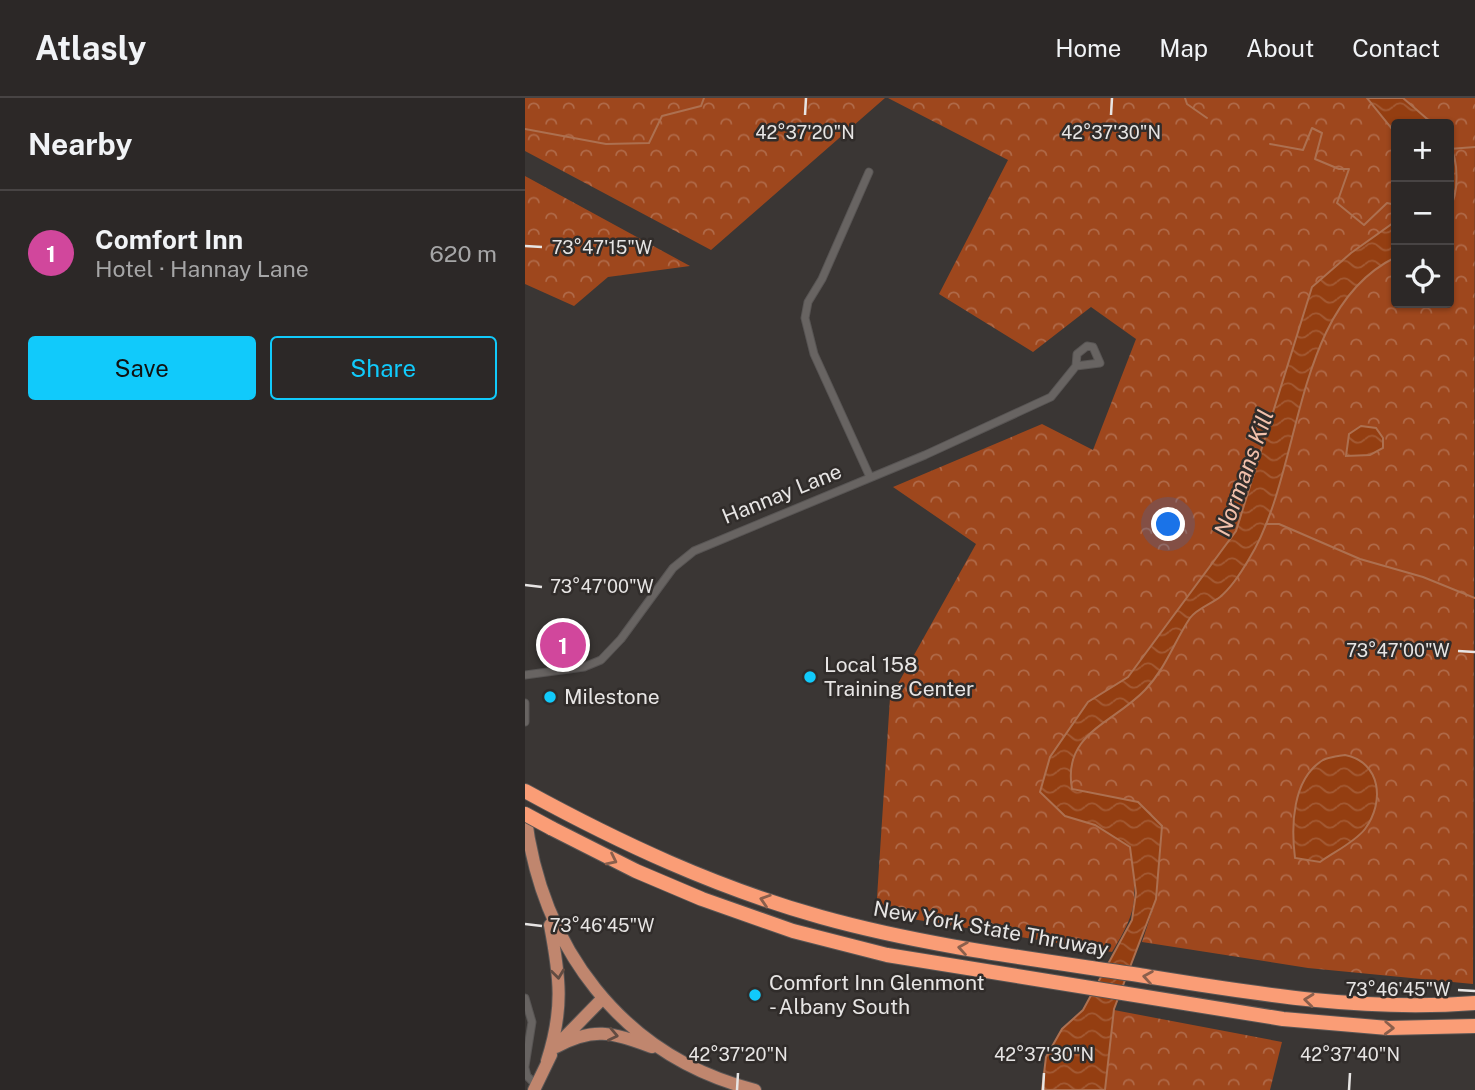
<!DOCTYPE html>
<meta charset="utf-8">
<style>
:root{--surface:#2c2827;--page:#34302f;--text:#f1f3f6;--muted:#a6a6a7;--line:#484444;--accent:#11cafb}
body{margin:0;font-family:"Public Sans",sans-serif;background:var(--page);color:var(--text)}
.controls{position:absolute;right:21px;top:21px;display:grid;overflow:hidden;border-radius:7px;box-shadow:0 2px 5px #0004}
.controls button{width:63px;height:63px;display:grid;place-items:center;padding:0;border:0;border-bottom:2px solid var(--line);background:var(--surface);color:var(--text);font:35px sans-serif}
.you{position:absolute;left:644px;top:427px;width:24px;height:24px;margin:-18px;border:5px solid #fff;border-radius:50%;background:#1a73e8;box-shadow:0 0 0 10px #1a73e833}
.badge{display:grid;place-items:center;width:46px;height:46px;border-radius:50%;background:var(--accent);color:#fff;font-size:23px;font-weight:700}
.pin{position:absolute;translate:-50% -50%;border:4px solid #fff;box-shadow:0 2px 7px #0006}
.list{margin:0;padding:0;list-style:none}
h2{display:flex;justify-content:space-between;align-items:center;height:91px;margin:0;padding:0 28px;font-size:30px}
h2 small{font-size:23px;font-weight:400;color:var(--muted)}
.list li{display:grid;grid-template-columns:46px 1fr auto;gap:21px;align-items:center;box-sizing:border-box;height:126px;padding:0 28px;border-top:2px solid var(--line)}
.list b{display:block;font-size:26px;white-space:nowrap}
.list p{margin:0;font-size:23px;white-space:nowrap;color:var(--muted)}
.list em{font-size:23px;font-style:normal;color:var(--muted)}
.actions{display:flex;gap:14px;padding:21px 28px}
.actions a{flex:1;padding:16px 0;border:2px solid var(--accent);border-radius:7px;text-align:center;font-size:24px;color:var(--accent)}
.actions .main{background:var(--accent);color:#111}
.icon{flex:none;width:38px;height:38px;fill:none;stroke:currentColor;stroke-width:2;stroke-linecap:round;stroke-linejoin:round}
.map{position:relative;flex:none;width:950px;height:992px;overflow:hidden}
header{display:flex;align-items:center;gap:42px;box-sizing:border-box;height:98px;padding:0 35px;background:var(--surface);border-bottom:2px solid var(--line)}
header strong{font-size:33px}
nav{display:flex;gap:38px;margin-inline-start:auto;font-size:24px}
main{display:flex}
aside{flex:1;background:var(--surface)}
.map>svg:first-child{display:block}
.forest{fill:url(#forest-crowns)}
.water{fill:url(#water-waves);stroke:#ad7050;stroke-width:2}
.lines{fill:none;stroke-linecap:round;stroke-linejoin:round}
.stream{stroke:#ad7050;stroke-width:2}
.street-casing{stroke:#585554;stroke-width:9}
.primary-casing{stroke:#585554;stroke-width:14}
.highway-casing{stroke:#585554;stroke-width:16}
.street{stroke:#686462;stroke-width:7}
.primary{stroke:#c0866e;stroke-width:12}
.highway{stroke:#fa9d76;stroke-width:14}
.highway-bridge-casing{stroke:#585554;stroke-width:16;stroke-linecap:butt}
.highway-bridge{stroke:#fa9d76;stroke-width:14}
.oneway{stroke:#8b5f4c}
.oneway2{stroke:#624c42}
.ticks{fill:none;stroke:#e7e5e4;stroke-width:2.5}
.poi-dot{fill:#11cafb;stroke:#302c2a;stroke-width:2.5}
.labels{text-anchor:middle;stroke-width:5;stroke-linejoin:round;paint-order:stroke}
.street-label{font-size:21px;fill:#e7e5e4;stroke:#302c2a}
.poi-label{font-size:21px;fill:#e7e5e4;stroke:#302c2a;text-anchor:start}
.water-label{font-size:23px;font-style:italic;fill:#f2c1ac;stroke:#302c2a}
.ticks-label{font-size:18px;text-anchor:middle;fill:#e7e5e4;stroke:#302c2a;stroke-width:5;stroke-linejoin:round;paint-order:stroke}
</style>
<header>
<strong>Atlasly</strong>
<nav><a>Home</a><a>Map</a><a>About</a><a>Contact</a></nav>
</header>
<main>
<aside>
<h2>Nearby<small></small></h2>
<ul class="list">
<li><span class="badge" style="background:#d1479c">1</span><div><b>Comfort Inn</b><p>Hotel · Hannay Lane</p></div><em>620 m</em></li>
</ul>
<div class="actions"><a class="main">Save</a><a>Share</a></div>
</aside>
<div class="map">
<svg width="950" height="992" viewBox="0 0 950 992">
<defs>
<pattern id="forest-crowns" width="20" height="18" patternUnits="userSpaceOnUse" patternTransform="scale(1.75)"><rect width="20" height="18" fill="#9e471d"/><path d="M2 6a3 3 0 1 1 6 0M12 15a3 3 0 1 1 6 0" fill="none" stroke="#b06a49"/></pattern>
<pattern id="water-waves" width="16" height="10" patternUnits="userSpaceOnUse" patternTransform="scale(1.75)"><rect width="16" height="10" fill="#943e11"/><path d="M0 5q4-4 8 0t8 0" fill="none" stroke="#a35a34"/></pattern>
</defs>
<rect width="100%" height="100%" fill="#3a3634"/>
<path class="forest" d="M 0,0 L 360,0 L 186,152 L 0,53 Z
M 363,0 L 842,0 L 871,36 L 871,123 L 826,155 L 787,189 L 711,433 L 603,579 L 563,604 L 525,659 L 540,718 L 570,727 L 605,749 C 611,800 615,809 587,854 L 351,815 L 365,600 L 451,446 L 368,389 L 517,326 L 568,352 L 611,241 L 566,209 L 508,254 L 414,196 L 483,62 Z
M 878,0 L 950,0 L 948,886 L 783,870 L 617,844 L 631,801 L 613,704 L 547,691 C 537,635 589,625 620,592 C 641,570 649,544 665,520 C 671,510 686,506 695,499 C 706,490 717,473 724,461 C 779,372 766,210 871,159 L 871,205 L 924,205 L 924,111 L 928,105 L 928,53 L 924,47 L 924,26 L 908,26 Z
M 0,78 L 165,168 L 83,179 L 49,208 L 0,186 Z
M 589,912 L 757,944 L 745,992 L 580,992 Z"/>
<path class="water" d="M 842,0 L 878,0 L 908,26 L 871,26 L 871,36 Z
M 924,47 C 934,61 934,97 924,111 Z
M 871,123 L 871,159 C 766,210 779,372 724,461 C 717,473 706,490 695,499 C 686,506 671,511 665,520 C 649,544 641,570 620,592 C 589,625 537,635 547,691 L 613,704 L 637,728 L 631,801 L 589,911 L 580,992 L 517,992 L 521,959 L 537,931 L 558,912 L 607,822 L 611,795 L 605,749 L 570,727 L 540,718 L 515,694 L 525,659 L 563,604 L 603,579 L 711,433 L 787,189 L 826,155 Z
M 836,328 L 851,330 L 858,340 L 858,350 L 845,357 L 821,358 L 824,336 Z
M 820,657 C 856,664 860,704 840,731 C 830,744 809,754 795,764 L 770,760 C 766,728 767,681 798,662 C 804,659 814,658 820,657 Z"/>
<g class="lines">
<path class="stream" d="M 660,0 L 662,6 L 682,20
M 0,31 L 81,46 L 124,45 L 137,18 L 176,8 L 179,0
M 745,46 L 778,52 L 787,30 L 797,35 L 790,61 L 814,71 L 824,71 L 812,105 L 839,127 L 862,105 L 871,107
M 924,51 L 950,49
M 741,426 L 754,426 L 835,461 L 898,479 L 950,500"/>
<defs>
<path id="street" d="M 344,74 L 297,181 L 283,204 L 280,220 L 289,256 L 345,379
M 0,577 L 59,569 L 76,562 L 96,541 L 148,470 L 169,453 L 400,357 L 526,299 L 551,268 L 552,256 L 562,248 L 568,249 L 575,265 L 551,268
M 0,605 L 0,624
M 0,900 L 7,924 L 0,968
M 0,970 L 2,978 L 11,987"/>
<path id="primary" d="M 0,715 C 16,849 96,958 230,992
M 37,942 L 78,900
M 31,949 C 70,928 87,935 127,949
M 22,963 C 39,911 35,879 25,827
M 9,992 L 26,957"/>
<path id="highway" d="M 0,693 C 95,745 192,790 296,819 C 400,848 508,861 614,877 C 726,895 836,914 950,905
M 26,730 L 111,773 L 177,801 L 268,833 L 362,857 L 758,921 L 863,930 L 950,928"/>
</defs>
<use href="#street" class="street-casing"/>
<use href="#primary" class="primary-casing"/>
<use href="#highway" class="highway-casing"/>
<use href="#street" class="street"/>
<use href="#primary" class="primary"/>
<use href="#highway" class="highway"/>
<defs>
<path id="highway-bridge" d="M 0,716 L 26,730"/>
</defs>
<use href="#highway-bridge" class="highway-bridge-casing"/>
<use href="#highway-bridge" class="highway-bridge"/>
</g>
<defs><path id="oneway-chevron" d="M-2-3.5L2.5 0L-2 3.5" fill="none" stroke-width="1.6" stroke-linecap="round" stroke-linejoin="round" transform="scale(1.75)"/></defs>
<g class="oneway">
<use href="#oneway-chevron" transform="translate(87 762) rotate(26)"/>
<use href="#oneway-chevron" transform="translate(240 802) rotate(-162)"/>
<use href="#oneway-chevron" transform="translate(438 850) rotate(-171)"/>
<use href="#oneway-chevron" transform="translate(623 879) rotate(-171)"/>
<use href="#oneway-chevron" transform="translate(784 902) rotate(-174)"/>
<use href="#oneway-chevron" transform="translate(864 930) rotate(2)"/>
</g>
<g class="oneway2">
<use href="#oneway-chevron" transform="translate(33 876) rotate(83)"/>
<use href="#oneway-chevron" transform="translate(88 937) rotate(12)"/>
</g>
<path class="ticks" d="M 280,17 L 281,0M 586,17 L 587,0M 0,148 L 17,149M 0,487 L 17,489M 933,553 L 950,554M 0,826 L 17,828M 933,892 L 950,893M 212,992 L 213,975M 518,992 L 519,975M 824,992 L 825,975"/>
<g class="poi-dot">
<circle cx="285" cy="579" r="7"/>
<circle cx="25" cy="599" r="7"/>
<circle cx="230" cy="897" r="7"/>
</g>
<g class="labels">
<g class="street-label">
<text transform="translate(257 396) rotate(-22)" y="7">Hannay Lane</text>
<text transform="translate(466 831) rotate(10)" y="7">New York State Thruway</text>
</g>
<g class="poi-label">
<text x="299" y="574">Local 158<tspan x="299" dy="24">Training Center</tspan></text>
<text x="39" y="606">Milestone</text>
<text x="244" y="892">Comfort Inn Glenmont<tspan x="244" dy="24">- Albany South</tspan></text>
</g>
<g class="water-label">
<text transform="translate(719 375) rotate(-70)" y="8">Normans Kill</text>
</g>
</g>
<g class="ticks-label">
<text x="280" y="41">42°37'20"N</text>
<text x="586" y="41">42°37'30"N</text>
<text x="77" y="156">73°47'15"W</text>
<text x="77" y="495">73°47'00"W</text>
<text x="873" y="559">73°47'00"W</text>
<text x="77" y="834">73°46'45"W</text>
<text x="873" y="898">73°46'45"W</text>
<text x="213" y="963">42°37'20"N</text>
<text x="519" y="963">42°37'30"N</text>
<text x="825" y="963">42°37'40"N</text>
</g>
</svg>
<div class="controls">
<button>+</button>
<button>−</button>
<button><svg class="icon" aria-label="locate" viewBox="0 0 24 24"><circle cx="12" cy="12" r="6"/><path d="M12 2v4M12 18v4M2 12h4M18 12h4"/></svg></button>
</div>
<div class="you"></div>
<div class="pin badge" style="left:38px;top:547px;background:#d1479c">1</div>
</div>
</main>
